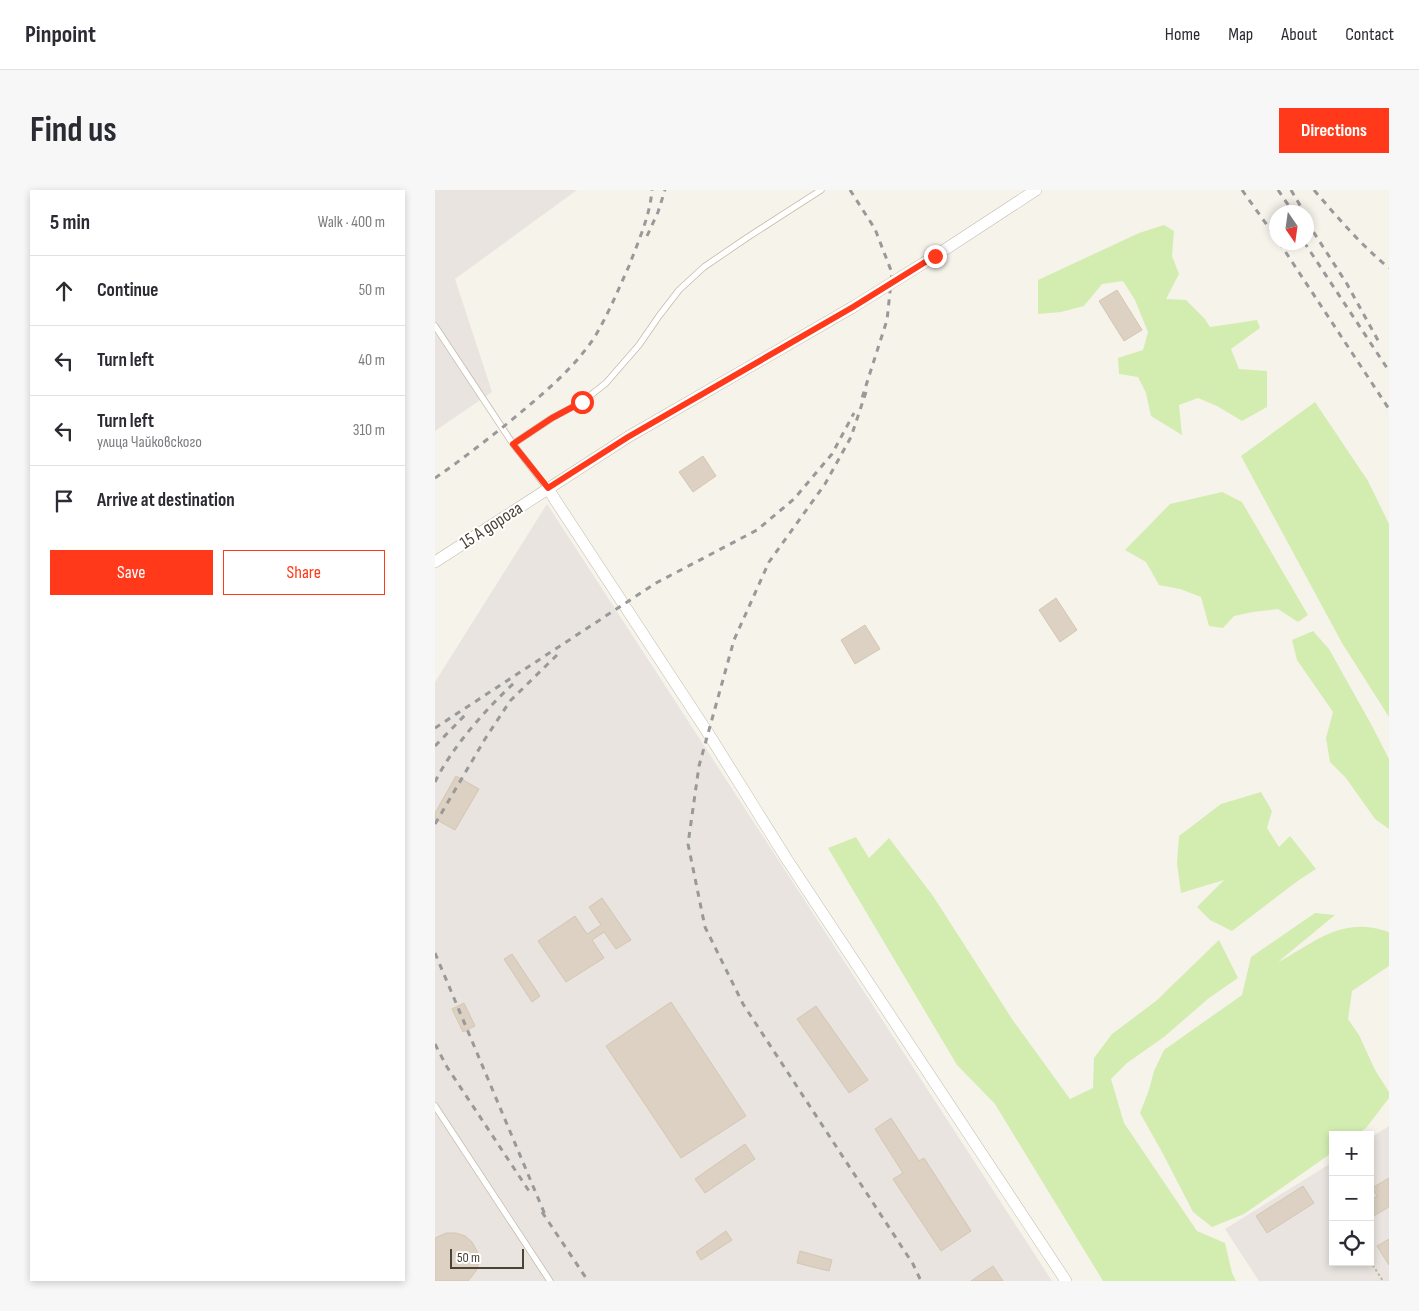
<!DOCTYPE html>
<meta charset="utf-8">
<style>
:root{--surface:#fff;--page:#f7f7f7;--text:#2b2b33;--muted:#7c7c81;--line:#e1e1e2;--accent:#ff3919}
body{margin:0;font-family:"Sofia Sans Condensed",sans-serif;background:var(--page);color:var(--text)}
.controls{position:absolute;right:15px;bottom:15px;display:grid;overflow:hidden;border-radius:0px;box-shadow:0 2px 8px #0003}
.controls button{width:45px;height:45px;display:grid;place-items:center;padding:0;border:0;border-bottom:1px solid var(--line);background:var(--surface);color:var(--text);font:25px sans-serif}
.compass{position:absolute;left:834px;top:15px;width:45px;height:45px;border-radius:50%;background:var(--surface);box-shadow:0 2px 8px #0003;rotate:167deg}
.scale{position:absolute;left:15px;bottom:12px;width:74px;box-sizing:border-box;padding-left:5px;border:2px solid #4b4337;border-top:0;font-size:14px;line-height:18px;white-space:nowrap;color:#4b4337;-webkit-text-stroke:4px #fff;paint-order:stroke}
.stop{position:absolute;width:15px;height:15px;margin:-11px;border:4px solid #ff3919;border-radius:50%;background:#fff}
.stop.end{background:#ff3919;border-color:#fff;box-shadow:0 1px 5px #0008}
.list{margin:0;padding:0;list-style:none}
h2{display:flex;justify-content:space-between;align-items:center;height:65px;margin:0;padding:0 20px;font-size:21px}
h2 small{font-size:16px;font-weight:400;color:var(--muted)}
.list li{display:grid;grid-template-columns:32px 1fr auto;gap:15px;align-items:center;box-sizing:border-box;height:70px;padding:0 20px;border-top:1px solid var(--line)}
.list b{display:block;font-size:19px;white-space:nowrap}
.list p{margin:0;font-size:16px;white-space:nowrap;color:var(--muted)}
.list em{font-size:16px;font-style:normal;color:var(--muted)}
.actions{display:flex;gap:10px;padding:15px 20px}
.actions a{flex:1;padding:11px 0;border:1px solid var(--accent);border-radius:0px;text-align:center;font-size:18px;color:var(--accent)}
.actions .main{background:var(--accent);color:#fff}
.icon{flex:none;width:28px;height:28px;fill:none;stroke:currentColor;stroke-width:2;stroke-linecap:round;stroke-linejoin:round}
.map{position:relative;flex:none;width:954px;height:1091px;overflow:hidden;border-radius:0px}
header{display:flex;align-items:center;gap:30px;box-sizing:border-box;height:70px;padding:0 25px;background:var(--surface);border-bottom:1px solid var(--line)}
header strong{font-size:24px}
nav{display:flex;gap:28px;margin-inline-start:auto;font-size:18px}
.intro{display:flex;align-items:center;justify-content:space-between;box-sizing:border-box;height:120px;padding:0 30px}
h1{margin:0;font-size:35px}
.button{padding:12px 22px;border-radius:0px;background:var(--accent);color:#fff;font-size:18px;font-weight:700}
main{display:flex;gap:30px;padding:0 30px}
aside{flex:1;background:var(--surface);border-radius:0px;box-shadow:0 2px 8px #0003}
.map>svg:first-child{display:block}
.industrial{fill:#e9e4df}
.green{fill:#d3edb1}
.building{fill:#dcd1c2;stroke:#d5c6b1}
.lines{fill:none;stroke-linecap:round;stroke-linejoin:round}
.lane-casing{stroke:#c3bbac;stroke-width:7}
.street-casing{stroke:#c3bbac;stroke-width:12}
.path{stroke:#c6b79c;stroke-width:2;stroke-dasharray:2.5 2.5;stroke-linecap:butt}
.lane{stroke:#fff;stroke-width:5.5}
.street{stroke:#fff;stroke-width:11}
.rail{stroke:#999;stroke-width:3;stroke-dasharray:6 6;stroke-linecap:butt}
.street-bridge-casing{stroke:#c3bbac;stroke-width:12;stroke-linecap:butt}
.street-bridge{stroke:#fff;stroke-width:11}
.route{stroke:#ff3919;stroke-width:6}
.labels{text-anchor:middle;stroke-width:4;stroke-linejoin:round;paint-order:stroke}
.street-label{font-size:18px;fill:#4b4337;stroke:#fff}
</style>
<header>
<strong>Pinpoint</strong>
<nav><a>Home</a><a>Map</a><a>About</a><a>Contact</a></nav>
</header>
<div class="intro"><h1>Find us</h1><a class="button">Directions</a></div>
<main>
<aside>
<h2>5 min<small>Walk · 400 m</small></h2>
<ul class="list">
<li><svg class="icon" aria-label="ahead" viewBox="0 0 24 24"><path d="M12 20V5M6 11l6-6 6 6"/></svg><div><b>Continue</b></div><em>50 m</em></li>
<li><svg class="icon" aria-label="left" viewBox="0 0 24 24"><path d="M17 20v-9H6M10 6l-5 5 5 5"/></svg><div><b>Turn left</b></div><em>40 m</em></li>
<li><svg class="icon" aria-label="left" viewBox="0 0 24 24"><path d="M17 20v-9H6M10 6l-5 5 5 5"/></svg><div><b>Turn left</b><p>улица Чайковского</p></div><em>310 m</em></li>
<li><svg class="icon" aria-label="arrive" viewBox="0 0 24 24"><path d="M6 21V4h12l-3 4 3 4H6"/></svg><div><b>Arrive at destination</b></div></li>
</ul>
<div class="actions"><a class="main">Save</a><a>Share</a></div>
</aside>
<div class="map">
<svg width="954" height="1091" viewBox="0 0 954 1091">
<rect width="100%" height="100%" fill="#f6f3eb"/>
<path class="industrial" d="M 0,0 L 142,0 L 20,89 L 57,202 L 0,241 Z
M 112,314 L 617,1091 L 0,1091 L 0,492 Z
M 954,936 L 954,1091 L 824,1091 L 790,1039 L 898,972 L 898,1072 L 935,1072 L 935,948 Z"/>
<path class="green" d="M 729,35 L 739,41 L 737,66 L 744,84 L 731,109 L 751,110 L 769,128 L 775,137 L 822,130 L 825,138 L 796,159 L 804,179 L 832,181 L 832,217 L 807,231 L 782,216 L 763,208 L 744,215 L 747,245 L 716,226 L 711,203 L 703,187 L 684,184 L 683,168 L 708,160 L 713,142 L 700,110 L 688,91 L 667,94 L 649,116 L 626,122 L 603,124 L 603,90 L 704,43 Z
M 880,212 L 933,291 L 954,334 L 954,527 L 907,453 L 806,266 Z
M 787,302 L 807,312 L 873,425 L 863,432 L 843,419 L 818,422 L 799,426 L 788,438 L 774,436 L 766,407 L 745,399 L 724,395 L 711,372 L 690,360 L 735,314 Z
M 878,441 L 894,459 L 936,534 L 954,569 L 954,639 L 940,629 L 911,588 L 895,572 L 891,548 L 898,522 L 862,470 L 857,450 Z
M 826,602 L 837,621 L 832,638 L 844,657 L 855,646 L 881,679 L 864,690 L 797,741 L 775,730 L 762,717 L 789,690 L 746,703 L 742,673 L 744,646 L 786,614 Z
M 421,647 L 434,668 L 454,648 L 498,706 L 577,829 L 635,909 L 658,898 L 659,868 L 677,844 L 721,811 L 784,750 L 803,788 L 774,808 L 729,847 L 692,873 L 676,889 L 689,933 L 762,1041 L 790,1053 L 797,1083 L 801,1091 L 668,1091 L 560,914 L 522,875 L 393,658 Z
M 880,723 L 900,725 L 843,772 C 881,752 907,725 954,742 L 954,776 L 917,801 L 913,829 L 924,845 L 940,880 L 954,902 L 954,908 L 931,938 L 921,945 L 898,945 L 898,962 L 809,1024 L 777,1037 L 758,1022 L 727,962 L 705,923 L 714,900 L 719,881 L 729,860 L 807,805 L 816,767 Z"/>
<path class="building" d="M 682,100 L 707,140 L 689,151 L 664,111 Z
M 268,266 L 281,286 L 258,302 L 244,282 Z
M 621,408 L 642,440 L 625,452 L 604,420 Z
M 430,435 L 445,459 L 420,474 L 406,450 Z
M 21,586 L 44,599 L 20,640 L 0,629 L 0,623 Z
M 167,708 L 196,750 L 181,759 L 169,742 L 157,750 L 169,768 L 131,792 L 103,751 L 140,726 L 152,744 L 166,735 L 154,717 Z
M 77,764 L 105,806 L 97,812 L 69,769 Z
M 236,812 L 311,926 L 246,968 L 171,856 Z
M 29,813 L 40,836 L 28,842 L 17,819 Z
M 381,816 L 433,890 L 414,903 L 362,829 Z
M 456,928 L 484,971 L 489,968 L 536,1041 L 506,1061 L 458,989 L 468,983 L 440,939 Z
M 310,954 L 320,969 L 270,1003 L 260,989 Z
M 954,988 L 954,1017 L 935,1028 L 935,1010 L 942,1006 L 937,998 Z
M 868,996 L 879,1013 L 832,1043 L 821,1026 Z
M 291,1041 L 297,1050 L 266,1070 L 261,1062 Z
M 11,1043 L 21,1043 L 30,1046 L 37,1052 L 43,1063 L 44,1072 L 41,1081 L 33,1091 L 0,1091 L 0,1048 Z
M 954,1049 L 954,1075 L 942,1056 Z
M 365,1061 L 397,1070 L 394,1081 L 362,1073 Z
M 558,1076 L 568,1091 L 536,1091 Z"/>
<g class="lines">
<defs>
<path id="lane" d="M 0,136 L 78,254 L 113,299
M 78,254 L 117,228 L 147,212 L 171,193 L 204,155 L 224,126 L 244,100 L 269,77 L 313,47 L 386,0
M 0,916 L 115,1091"/>
<path id="street" d="M 500,66 L 601,0
M 113,299 L 273,543 L 351,668 L 631,1091
M 0,372 L 193,247 L 418,117"/>
</defs>
<use href="#lane" class="lane-casing"/>
<use href="#street" class="street-casing"/>
<path class="path" d="M 935,1071 L 948,1091"/>
<use href="#lane" class="lane"/>
<use href="#street" class="street"/>
<path class="rail" d="M 415,0 L 440,39 L 457,83 L 452,130 L 427,208
M 807,0 L 842,49
M 843,0 L 858,22
M 856,0 L 869,22
M 879,0 C 903,28 925,54 954,78
M 872,32 L 912,94 L 945,154
M 212,46 L 223,22 L 230,0
M 844,52 L 954,219
M 869,52 L 954,181
M 431,202 L 416,247 L 390,294 L 334,372 L 299,450 L 264,576 L 253,654 L 270,737 L 308,814 L 478,1074 L 486,1091
M 0,288 C 25,271 49,252 73,233 C 104,207 136,182 159,148 C 173,125 183,100 194,76 C 203,52 215,26 217,0
M 0,538 L 221,393 L 322,340 L 359,309 L 397,264 L 419,223
M 0,556 L 32,523
M 0,592 C 17,557 51,519 79,493
M 0,634 L 50,549 L 75,511 L 122,465
M 0,763 L 111,1027
M 0,854 L 12,877 L 94,1001
M 107,1022 L 153,1091"/>
<defs>
<path id="street-bridge" d="M 418,117 L 500,66"/>
</defs>
<use href="#street-bridge" class="street-bridge-casing"/>
<use href="#street-bridge" class="street-bridge"/>
</g>
<g class="lines">
<path class="route" d="M 147,212 L 117,228 L 78,254 L 113,298 L 193,247 L 418,117 L 500,66"/>
</g>
<g class="labels">
<g class="street-label">
<text transform="translate(56 335) rotate(-33)" y="6">15 А дорога</text>
</g>
</g>
</svg>
<div class="controls">
<button>+</button>
<button>−</button>
<button><svg class="icon" aria-label="locate" viewBox="0 0 24 24"><circle cx="12" cy="12" r="6"/><path d="M12 2v4M12 18v4M2 12h4M18 12h4"/></svg></button>
</div>
<svg class="compass" viewBox="-18 -18 36 36"><path d="M0-13l5 13h-10z" fill="#e53935"/><path d="M0 13l5-13h-10z" fill="#7c7c81"/></svg>
<div class="scale">50 m</div>
<div class="stop" style="left:147px;top:212px"></div>
<div class="stop end" style="left:500px;top:66px"></div>
</div>
</main>
